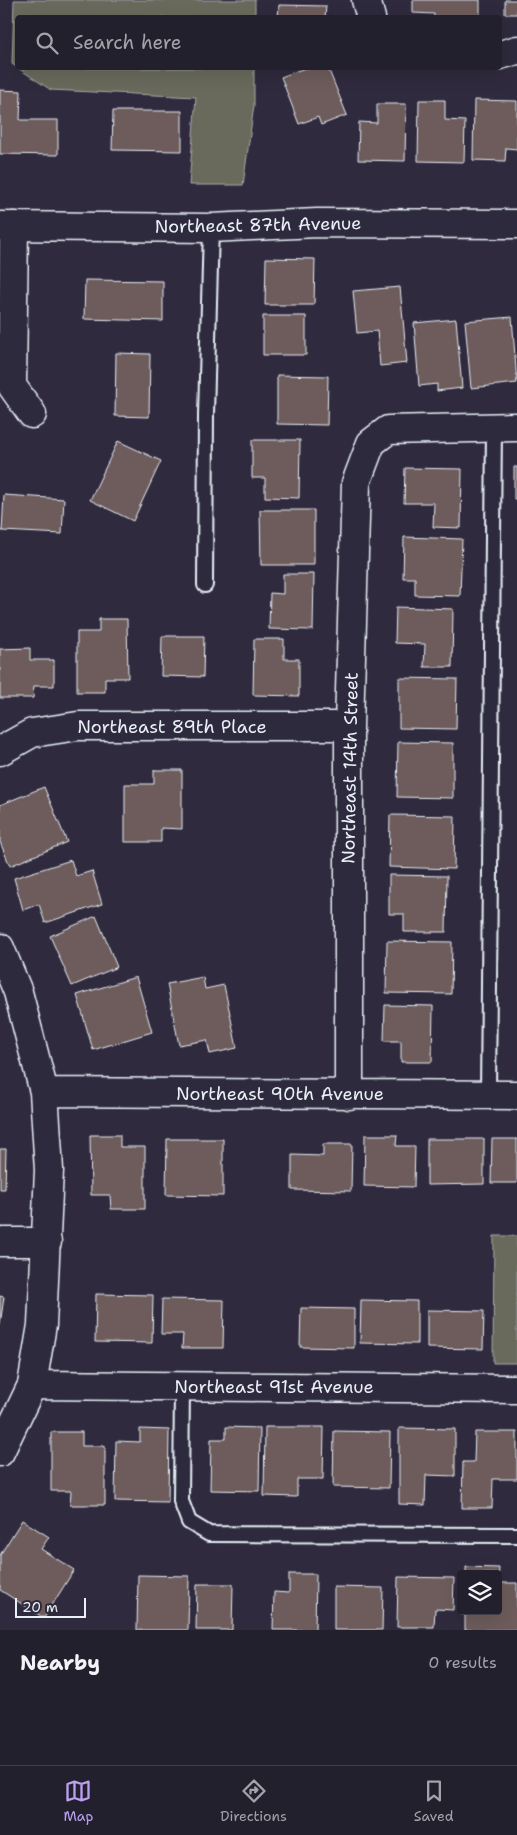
<!DOCTYPE html>
<style>
:root{--surface:#23202e;--page:#2b2836;--text:#f1f3f6;--muted:#a3a3aa;--line:#403e4a;--accent:#bca0f2}
body{margin:0;font-family:"Shantell Sans",sans-serif;background:var(--page);color:var(--text)}
.controls{position:absolute;right:15px;bottom:15px;display:grid;overflow:hidden;border-radius:5px;box-shadow:0 5px 20px #0002}
.controls button{width:45px;height:45px;display:grid;place-items:center;padding:0;border:0;border-bottom:1px solid var(--line);background:var(--surface);color:var(--text);font:25px sans-serif}
.scale{position:absolute;left:15px;bottom:12px;width:71px;box-sizing:border-box;padding-left:5px;border:2px solid #e8f1f8;border-top:0;font-size:14px;line-height:18px;white-space:nowrap;color:#e8f1f8;-webkit-text-stroke:4px #2f2a3d;paint-order:stroke}
.list{margin:0;padding:0;list-style:none}
h2{display:flex;justify-content:space-between;align-items:center;height:65px;margin:0;padding:0 20px;font-size:21px}
h2 small{font-size:16px;font-weight:400;color:var(--muted)}
.icon{flex:none;width:28px;height:28px;fill:none;stroke:currentColor;stroke-width:2;stroke-linecap:round;stroke-linejoin:round}
.map{position:relative;flex:none;width:517px;height:1630px;overflow:hidden}
.search{position:absolute;background:var(--surface);box-shadow:0 5px 20px #0002;left:15px;right:15px;top:15px;height:55px;display:flex;align-items:center;gap:12px;box-sizing:border-box;padding:0 18px;border-radius:5px;color:var(--muted);font-size:19px}
.sheet{height:135px;background:var(--surface)}
nav{display:flex;justify-content:space-around;align-items:center;box-sizing:border-box;height:70px;border-top:1px solid var(--line);background:var(--surface);font-size:14px;color:var(--muted)}
nav a{display:grid;justify-items:center;gap:2px}
nav .on{color:var(--accent)}
.map>svg:first-child{display:block}
.green{fill:#696a5c;stroke:#a8aeaa}
.building{fill:#6e5b5b;stroke:#e8f1f8}
.lines{fill:none;stroke-linecap:round;stroke-linejoin:round}
.lane-casing{stroke:#e8f1f8;stroke-width:18}
.street-casing{stroke:#e8f1f8;stroke-width:31}
.secondary-casing{stroke:#e8f1f8;stroke-width:31}
.lane{stroke:#2f2a3d;stroke-width:14}
.street{stroke:#2f2a3d;stroke-width:28}
.secondary{stroke:#2f2a3d;stroke-width:28}
.labels{text-anchor:middle;stroke-width:4.5;stroke-linejoin:round;paint-order:stroke}
.street-label{font-size:18px;fill:#e8f1f8;stroke:#2f2a3d}
</style>
<div class="map">
<svg width="517" height="1630" viewBox="0 0 517 1630">
<rect width="100%" height="100%" fill="#2f2a3d"/>
<filter id="ink" filterUnits="userSpaceOnUse"><feTurbulence type="fractalNoise" baseFrequency=".02" numOctaves="2"/><feDisplacementMap in="SourceGraphic" scale="10" xChannelSelector="R" yChannelSelector="G"/><feConvolveMatrix kernelMatrix="1 2 1 2 8 2 1 2 1" color-interpolation-filters="sRGB"/></filter>
<g filter="url(#ink)">
<path class="green" d="M 14,0 L 255,0 L 255,17 L 18,18 L 18,68 L 254,68 L 254,105 L 243,185 L 189,185 L 196,97 L 51,90 L 12,64 Z
M 494,1236 L 517,1236 L 517,1363 L 493,1363 Z"/>
<path class="building" d="M 413,0 L 480,0 L 480,18 L 434,18 L 434,14 L 413,13 Z
M 505,0 L 517,0 L 517,14 L 505,14 Z
M 279,5 L 326,6 L 325,18 L 278,18 Z
M 305,68 L 328,68 L 347,115 L 321,125 L 318,117 L 299,124 L 281,77 Z
M 0,90 L 21,91 L 20,120 L 58,120 L 58,155 L 0,154 Z
M 419,100 L 445,100 L 445,120 L 465,121 L 464,162 L 418,161 Z
M 474,100 L 517,101 L 517,149 L 506,148 L 505,161 L 473,160 Z
M 377,104 L 406,104 L 405,161 L 358,160 L 359,122 L 377,123 Z
M 113,111 L 182,111 L 182,151 L 112,150 Z
M 266,258 L 315,259 L 314,305 L 265,305 Z
M 85,280 L 163,281 L 163,321 L 84,319 Z
M 400,287 L 407,363 L 380,366 L 377,331 L 357,333 L 353,291 Z
M 263,316 L 306,316 L 306,355 L 263,355 Z
M 512,317 L 517,383 L 471,388 L 465,321 Z
M 456,319 L 462,388 L 437,391 L 437,384 L 419,386 L 414,323 Z
M 116,353 L 150,354 L 149,417 L 115,416 Z
M 277,375 L 328,376 L 327,425 L 277,424 Z
M 252,440 L 300,440 L 299,498 L 265,497 L 265,478 L 252,478 Z
M 118,441 L 161,461 L 133,521 L 90,500 Z
M 514,467 L 517,467 L 517,499 L 514,499 Z
M 405,468 L 462,469 L 461,528 L 433,527 L 434,503 L 404,503 Z
M 4,495 L 64,499 L 62,534 L 2,531 Z
M 260,510 L 314,510 L 314,565 L 261,565 Z
M 404,537 L 462,539 L 460,596 L 415,595 L 415,578 L 403,578 Z
M 283,574 L 314,574 L 313,630 L 269,629 L 270,593 L 283,594 Z
M 396,607 L 453,609 L 452,667 L 424,667 L 425,644 L 395,643 Z
M 99,619 L 127,619 L 128,678 L 105,678 L 105,692 L 77,692 L 77,632 L 99,632 Z
M 162,636 L 204,636 L 203,677 L 161,676 Z
M 254,639 L 284,639 L 284,659 L 299,659 L 299,696 L 253,695 Z
M 30,648 L 30,660 L 54,660 L 54,686 L 34,686 L 33,698 L 0,698 L 0,649 Z
M 399,678 L 457,679 L 456,729 L 399,728 Z
M 398,742 L 453,743 L 453,798 L 397,797 Z
M 154,770 L 182,770 L 182,829 L 161,828 L 161,842 L 125,842 L 125,784 L 154,784 Z
M 44,787 L 67,842 L 10,866 L 0,842 L 0,805 Z
M 390,815 L 455,816 L 454,869 L 389,867 Z
M 71,860 L 76,876 L 92,871 L 102,904 L 45,923 L 39,904 L 23,910 L 14,878 Z
M 389,875 L 447,876 L 446,932 L 404,932 L 404,914 L 389,914 Z
M 96,916 L 117,967 L 72,986 L 50,936 Z
M 387,941 L 452,942 L 451,994 L 386,993 Z
M 136,977 L 152,1032 L 93,1050 L 77,995 Z
M 203,977 L 205,989 L 224,985 L 237,1048 L 210,1054 L 207,1040 L 179,1045 L 167,984 Z
M 385,1005 L 433,1006 L 432,1062 L 401,1062 L 401,1041 L 384,1041 Z
M 90,1135 L 120,1135 L 120,1147 L 145,1147 L 145,1209 L 111,1209 L 110,1195 L 91,1195 Z
M 365,1135 L 397,1135 L 396,1146 L 415,1146 L 414,1187 L 364,1186 Z
M 167,1139 L 223,1139 L 223,1196 L 166,1195 Z
M 427,1139 L 484,1139 L 484,1184 L 427,1185 Z
M 492,1139 L 517,1139 L 517,1183 L 491,1183 Z
M 323,1144 L 352,1144 L 351,1191 L 292,1190 L 292,1155 L 323,1156 Z
M 0,1149 L 6,1149 L 5,1189 L 0,1189 Z
M 96,1294 L 153,1295 L 152,1343 L 95,1342 Z
M 0,1296 L 4,1297 L 0,1325 Z
M 162,1299 L 224,1300 L 223,1348 L 182,1348 L 183,1334 L 161,1334 Z
M 361,1300 L 417,1301 L 417,1344 L 360,1343 Z
M 301,1308 L 354,1309 L 354,1348 L 300,1347 Z
M 427,1310 L 484,1311 L 483,1349 L 427,1348 Z
M 226,1427 L 260,1428 L 259,1491 L 210,1490 L 211,1439 L 226,1439 Z
M 265,1427 L 324,1427 L 323,1479 L 297,1479 L 297,1497 L 264,1496 Z
M 399,1428 L 455,1429 L 455,1476 L 426,1475 L 425,1505 L 399,1504 Z
M 140,1429 L 169,1430 L 168,1502 L 115,1501 L 116,1441 L 140,1442 Z
M 334,1431 L 390,1432 L 389,1488 L 333,1487 Z
M 51,1432 L 82,1432 L 82,1446 L 105,1446 L 105,1505 L 70,1505 L 71,1491 L 51,1491 Z
M 475,1432 L 517,1432 L 517,1479 L 493,1479 L 492,1508 L 462,1508 L 463,1462 L 474,1462 Z
M 22,1520 L 49,1537 L 41,1549 L 74,1570 L 44,1618 L 0,1590 L 0,1555 Z
M 466,1567 L 499,1568 L 498,1583 L 517,1583 L 517,1630 L 465,1630 L 465,1611 L 498,1611 L 498,1574 L 466,1574 Z
M 289,1574 L 316,1574 L 315,1630 L 273,1630 L 274,1592 L 289,1593 Z
M 138,1575 L 189,1576 L 188,1630 L 137,1630 Z
M 398,1577 L 454,1578 L 453,1610 L 435,1609 L 434,1627 L 397,1627 Z
M 197,1584 L 233,1584 L 232,1630 L 196,1630 Z
M 334,1587 L 383,1588 L 382,1630 L 334,1630 Z"/>
<g class="lines">
<defs>
<path id="lane" d="M 205,585 L 206,415 L 211,228
M 488,1095 L 494,427
M 182,1386 L 181,1501 L 189,1522 L 209,1534 L 517,1535"/>
<path id="street" d="M 366,0 L 371,18
M 500,55 L 517,50
M 14,226 L 12,386 L 32,414
M 0,751 L 32,733 L 78,726 L 349,726
M 0,948 L 18,992 L 44,1092 L 49,1170 L 42,1325 L 32,1385 L 0,1452
M 44,1092 L 517,1095
M 349,1095 L 349,726 L 356,483 L 371,443 L 388,430 L 517,427
M 0,1242 L 47,1242
M 32,1385 L 517,1389"/>
<path id="secondary" d="M 0,226 L 211,228 L 317,223 L 517,224"/>
</defs>
<use href="#lane" class="lane-casing"/>
<use href="#street" class="street-casing"/>
<use href="#secondary" class="secondary-casing"/>
<use href="#lane" class="lane"/>
<use href="#street" class="street"/>
<use href="#secondary" class="secondary"/>
</g>
</g>
<g class="labels">
<g class="street-label">
<text transform="translate(258 225) rotate(-1)" y="6">Northeast 87th Avenue</text>
<text x="172" y="733">Northeast 89th Place</text>
<text transform="translate(350 768) rotate(-89)" y="6">Northeast 14th Street</text>
<text x="280" y="1100">Northeast 90th Avenue</text>
<text x="274" y="1393">Northeast 91st Avenue</text>
</g>
</g>
</svg>
<div class="controls">
<button><svg class="icon" aria-label="layers" viewBox="0 0 24 24"><path d="M12 4l9 5-9 5-9-5zM3 14l9 5 9-5"/></svg></button>
</div>
<div class="scale">20 m</div>
<div class="search"><svg class="icon" aria-label="search" viewBox="0 0 24 24"><circle cx="10" cy="10" r="6"/><path d="M15 15l6 6"/></svg>Search here</div>
</div>
<section class="sheet">
<h2>Nearby<small>0 results</small></h2>
<ul class="list">
</ul>
</section>
<nav>
<a class="on"><svg class="icon" aria-label="map" viewBox="0 0 24 24"><path d="M3 6l6-2 6 2 6-2v14l-6 2-6-2-6 2zM9 4v14M15 6v14"/></svg>Map</a>
<a><svg class="icon" aria-label="directions" viewBox="0 0 24 24"><path d="M12 3l9 9-9 9-9-9zM9 14v-3h6M13 9l2 2-2 2"/></svg>Directions</a>
<a><svg class="icon" aria-label="saved" viewBox="0 0 24 24"><path d="M7 4h10v16l-5-4-5 4z"/></svg>Saved</a>
</nav>
